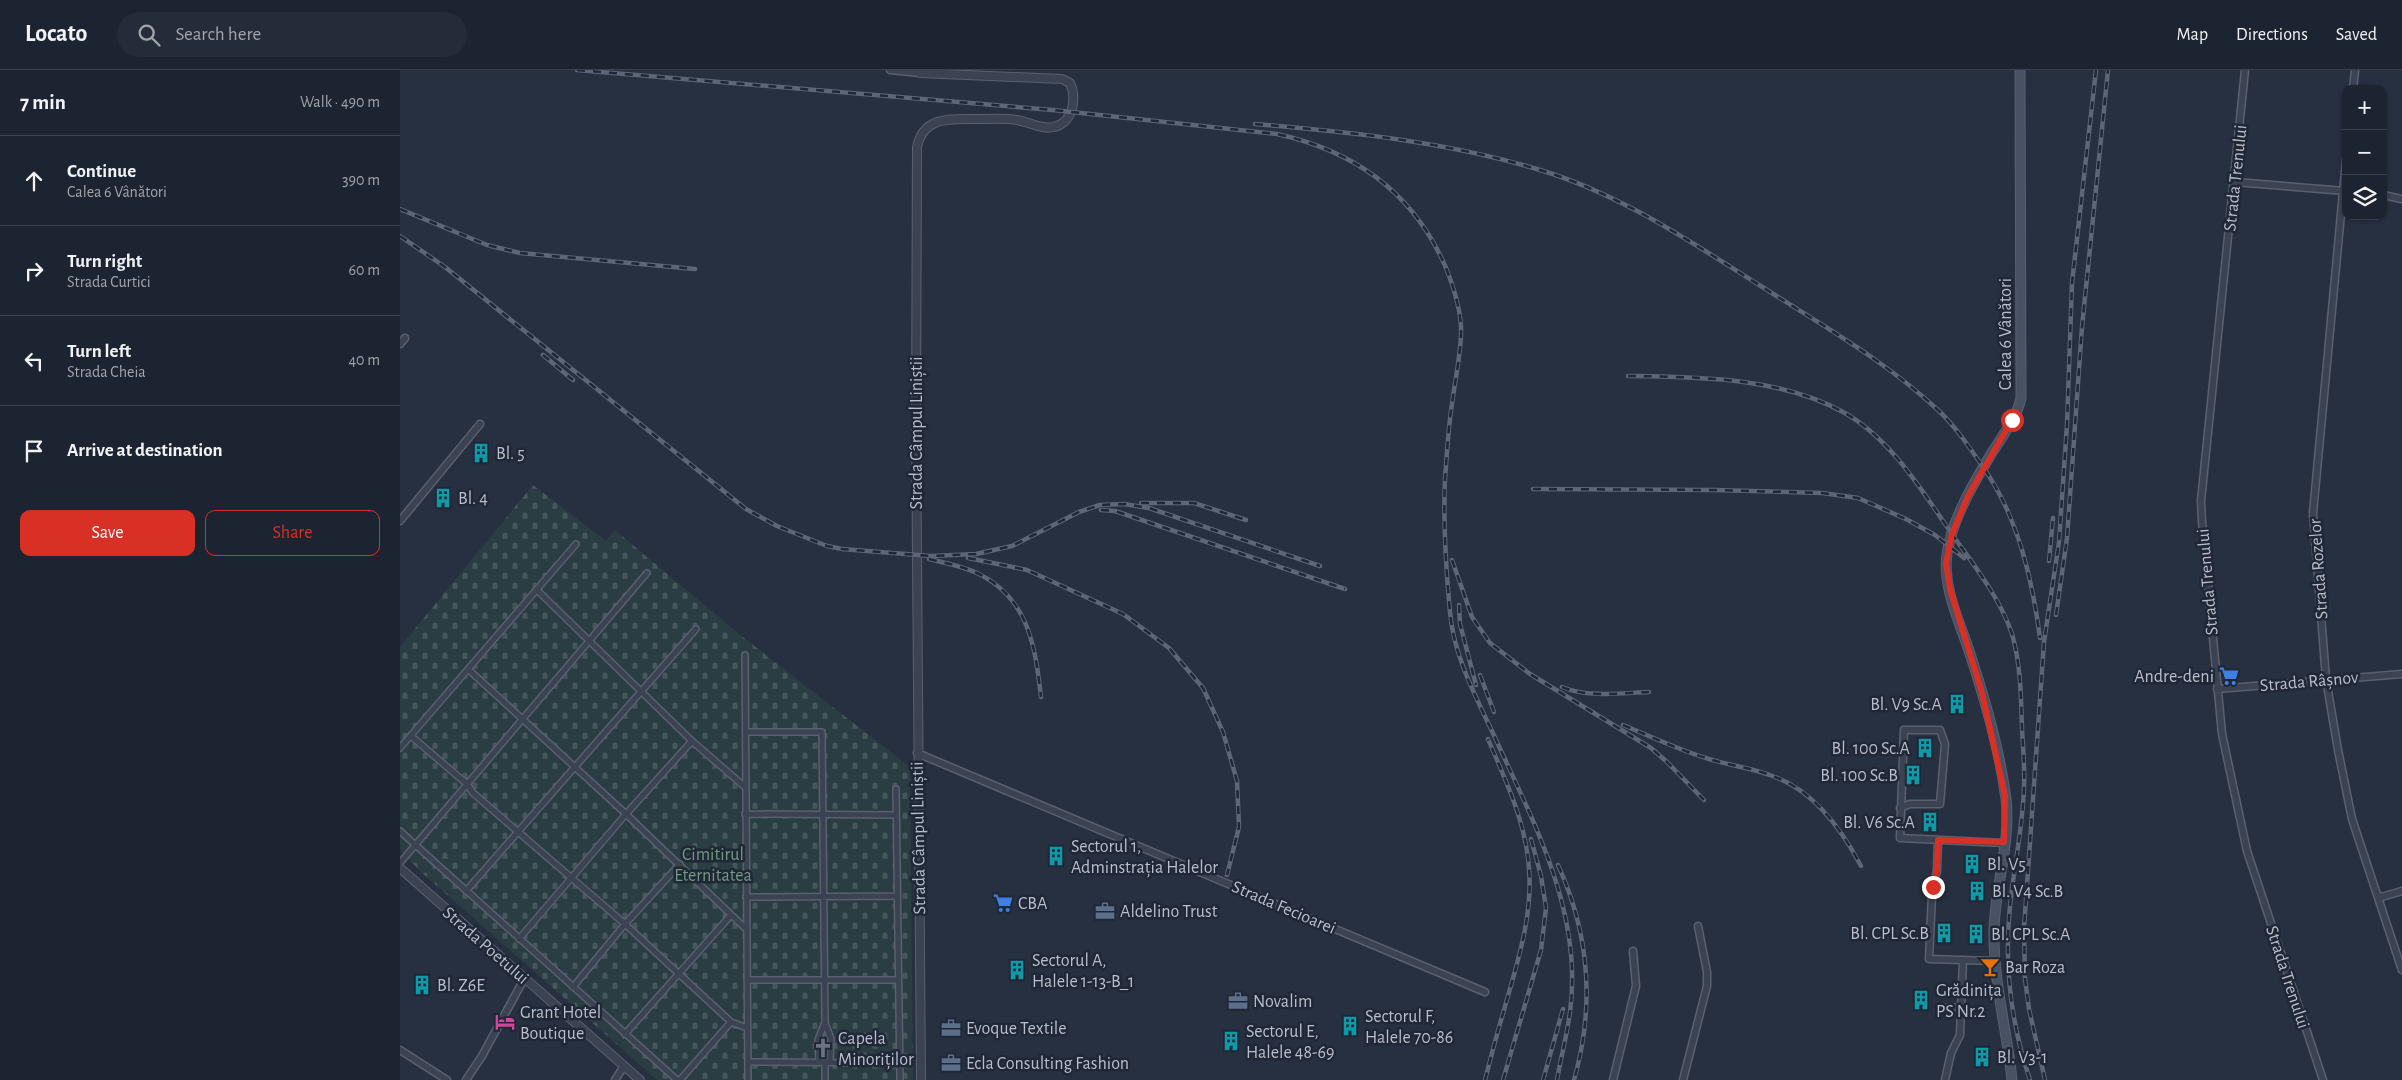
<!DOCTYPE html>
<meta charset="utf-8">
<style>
:root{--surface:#1d2431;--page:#252c39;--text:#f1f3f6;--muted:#a0a4ab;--line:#3b414d;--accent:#d93025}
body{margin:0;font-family:"Alegreya Sans",sans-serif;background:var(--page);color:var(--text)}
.controls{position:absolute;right:15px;top:15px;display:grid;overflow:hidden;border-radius:10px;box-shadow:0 1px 4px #0004}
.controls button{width:45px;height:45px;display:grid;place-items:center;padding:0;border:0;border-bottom:1px solid var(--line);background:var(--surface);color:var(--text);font:25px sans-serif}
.stop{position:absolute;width:15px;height:15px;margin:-11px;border:4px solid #d93025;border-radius:50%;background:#fff}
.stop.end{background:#d93025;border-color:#fff;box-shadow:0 1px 5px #0008}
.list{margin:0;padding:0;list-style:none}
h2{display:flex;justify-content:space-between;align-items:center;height:65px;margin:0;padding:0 20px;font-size:21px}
h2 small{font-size:16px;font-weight:400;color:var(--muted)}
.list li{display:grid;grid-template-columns:32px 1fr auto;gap:15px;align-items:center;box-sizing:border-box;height:90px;padding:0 20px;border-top:1px solid var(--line)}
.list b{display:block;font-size:19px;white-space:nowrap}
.list p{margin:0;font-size:16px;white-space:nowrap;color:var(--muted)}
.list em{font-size:16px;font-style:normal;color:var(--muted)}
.actions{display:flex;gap:10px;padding:15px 20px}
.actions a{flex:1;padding:11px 0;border:1px solid var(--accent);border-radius:10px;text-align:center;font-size:18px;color:var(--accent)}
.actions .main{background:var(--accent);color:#fff}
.icon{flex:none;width:28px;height:28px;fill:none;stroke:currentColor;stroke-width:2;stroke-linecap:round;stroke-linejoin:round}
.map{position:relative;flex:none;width:2002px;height:1010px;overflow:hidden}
header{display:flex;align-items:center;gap:30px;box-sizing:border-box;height:70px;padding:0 25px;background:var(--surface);border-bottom:1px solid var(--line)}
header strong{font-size:24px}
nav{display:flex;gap:28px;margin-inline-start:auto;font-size:18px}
.search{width:350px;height:45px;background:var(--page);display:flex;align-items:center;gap:12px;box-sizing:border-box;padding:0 18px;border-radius:28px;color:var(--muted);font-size:19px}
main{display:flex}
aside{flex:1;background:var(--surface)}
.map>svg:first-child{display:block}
.cemetery{fill:url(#cemetery-stones)}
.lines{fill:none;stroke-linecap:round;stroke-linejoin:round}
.pedestrian-casing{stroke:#59606f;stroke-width:8}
.minor-casing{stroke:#59606f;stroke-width:9}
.tertiary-casing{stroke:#59606f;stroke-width:10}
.secondary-casing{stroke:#59606f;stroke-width:11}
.pedestrian{stroke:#3b4251;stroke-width:5}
.minor{stroke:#3b4251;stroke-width:6}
.tertiary{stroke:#3b4251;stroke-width:8}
.secondary{stroke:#495164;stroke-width:9}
.rail-casing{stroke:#5d6678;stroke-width:4.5}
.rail{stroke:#202737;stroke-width:2.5;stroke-dasharray:8;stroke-linecap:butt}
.route{stroke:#d93025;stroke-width:6}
.labels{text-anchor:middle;stroke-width:5;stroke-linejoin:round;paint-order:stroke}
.street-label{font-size:18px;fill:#b8becb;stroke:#202737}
.poi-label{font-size:18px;fill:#b8becb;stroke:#202737;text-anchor:start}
.park-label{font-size:18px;fill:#6f9c7e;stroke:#202737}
</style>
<header>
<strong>Locato</strong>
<div class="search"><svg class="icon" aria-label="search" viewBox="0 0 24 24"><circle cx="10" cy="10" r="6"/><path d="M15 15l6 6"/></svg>Search here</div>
<nav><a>Map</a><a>Directions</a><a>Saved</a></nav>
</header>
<main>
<aside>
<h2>7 min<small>Walk · 490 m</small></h2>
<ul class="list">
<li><svg class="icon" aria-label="ahead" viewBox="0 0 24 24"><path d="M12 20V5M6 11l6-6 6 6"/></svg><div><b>Continue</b><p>Calea 6 Vânători</p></div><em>390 m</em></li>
<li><svg class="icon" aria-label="right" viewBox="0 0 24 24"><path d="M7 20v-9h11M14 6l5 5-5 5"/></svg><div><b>Turn right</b><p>Strada Curtici</p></div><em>60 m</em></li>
<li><svg class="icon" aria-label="left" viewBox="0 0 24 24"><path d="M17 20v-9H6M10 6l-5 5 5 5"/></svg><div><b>Turn left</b><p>Strada Cheia</p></div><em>40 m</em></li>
<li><svg class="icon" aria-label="arrive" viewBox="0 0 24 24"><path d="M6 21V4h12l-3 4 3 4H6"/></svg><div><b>Arrive at destination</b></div></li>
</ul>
<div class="actions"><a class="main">Save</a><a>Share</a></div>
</aside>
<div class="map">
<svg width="2002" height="1010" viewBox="0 0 2002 1010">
<defs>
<pattern id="cemetery-stones" width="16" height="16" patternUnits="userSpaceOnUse" patternTransform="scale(1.25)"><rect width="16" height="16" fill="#293d42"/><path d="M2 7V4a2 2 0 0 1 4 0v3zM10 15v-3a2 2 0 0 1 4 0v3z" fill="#46575c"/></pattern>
</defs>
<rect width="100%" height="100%" fill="#273041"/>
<path class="cemetery" d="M 133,415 L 206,471 L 215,460 L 339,564 L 510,697 L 513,1010 L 257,1010 L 20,801 L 0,780 L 0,577 Z"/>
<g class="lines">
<defs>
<path id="pedestrian" d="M 137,520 L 292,671 L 345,717
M 345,585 L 348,1010
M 69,600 L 226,744 L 346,859
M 346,662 L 422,662 L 425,952 L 418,970 L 419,992
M 11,666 L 67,714 L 73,723 L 225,854 L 331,952 L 347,958
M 0,678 L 176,474
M 496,719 L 500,1010
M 345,744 L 496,745
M 0,761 L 277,1010
M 0,793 L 247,503
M 66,821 L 296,559
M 346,827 L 497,826
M 119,869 L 226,744 L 292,671
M 347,910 L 498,910
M 173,917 L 225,854 L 280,794
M 1542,937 L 1561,937
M 425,953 L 431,969 L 430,992
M 225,964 L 331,845
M 348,992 L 500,993
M 425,992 L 425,1010
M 280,1010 L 331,952"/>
<path id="minor" d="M 490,0 L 520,3
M 1845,0 L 1801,431 L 1802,451 L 1822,664 L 1847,781 L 1923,1010
M 1953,19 L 1955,0
M 1946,90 L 1913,443 L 1926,609 L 1938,680 L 1952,749 L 2002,900
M 1835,112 L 1945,121
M 1983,125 L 2002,129
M 0,274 L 5,268
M 0,451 L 80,354
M 1817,619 L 2002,604
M 517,683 L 1085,922
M 1500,738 L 1510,734 L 1540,734 L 1545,674 L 1540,660 L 1504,660 L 1500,768 L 1604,773
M 1538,770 L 1537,800 L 1532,825 L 1529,889 L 1594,891
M 1978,828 L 2002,821
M 0,980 L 47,1010
M 66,1010 L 82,986 L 124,909
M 215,1010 L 224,996
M 1213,1010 L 1236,916 L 1233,881
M 1283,1010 L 1307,916 L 1307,902 L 1298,856
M 1545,1010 L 1551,983 L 1560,965 L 1563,890"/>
<path id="tertiary" d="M 520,0 L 520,3 L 662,9 L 670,13 C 674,21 674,30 672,39 C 669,48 663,55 654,57 C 642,60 629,52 617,50 C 605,48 591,49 579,49 C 552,49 524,45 517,77 L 516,355 L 521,1010
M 0,798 L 240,1010"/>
<path id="secondary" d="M 1612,1010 C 1607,960 1593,911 1594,860 C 1595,817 1611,772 1606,729 C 1600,683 1586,633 1572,590 C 1562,556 1542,520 1547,484 C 1552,448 1575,411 1593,381 C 1604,364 1617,347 1621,328 L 1620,0"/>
</defs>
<use href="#pedestrian" class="pedestrian-casing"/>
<use href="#minor" class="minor-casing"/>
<use href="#tertiary" class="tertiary-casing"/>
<use href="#secondary" class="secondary-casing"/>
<use href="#pedestrian" class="pedestrian"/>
<use href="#minor" class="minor"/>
<use href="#tertiary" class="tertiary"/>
<use href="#secondary" class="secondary"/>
<defs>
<path id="rail" d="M 177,0 L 653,40 L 877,64 C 955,81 1014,123 1046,198 C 1054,218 1062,243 1061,265 C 1060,288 1055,311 1052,334 C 1048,359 1047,384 1045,409 C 1043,452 1046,499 1050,542 C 1054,589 1078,630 1097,672 C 1136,757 1183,845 1170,942 C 1167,965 1161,987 1157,1010
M 855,54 C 951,62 1048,72 1140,100 C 1223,125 1292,173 1364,218 C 1423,256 1487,292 1539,341 C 1555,356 1570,378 1583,397 C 1618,447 1632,508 1640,568
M 0,139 L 87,175 L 120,183 L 295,199
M 0,166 L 45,197 L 346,439 L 377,456 L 427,476 L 442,479 L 531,486 L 576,484 L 612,476 L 679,442 L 700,435 L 724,434 L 749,438 L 920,496
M 143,285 L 173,310
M 1228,306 C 1299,307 1379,307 1443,342 C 1494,370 1526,428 1559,474 C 1579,502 1601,531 1612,564 C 1621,595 1621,628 1622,659 C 1623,678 1625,698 1624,717 C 1623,756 1614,796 1610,836 C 1604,895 1611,954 1630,1010
M 1133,419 L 1314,420 L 1422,423 L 1458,428 L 1506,449 L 1535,465 L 1564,488
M 741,433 L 794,433 L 846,450
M 701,440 L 715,441 L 945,519
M 568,488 L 627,500 L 723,544 L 769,578 L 803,618 L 823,662 L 837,711 L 839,757 L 827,805
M 529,489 C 545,493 562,496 577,503 C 629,528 635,576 641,627
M 1052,490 L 1072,547 L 1090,573 L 1130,604 L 1251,678 L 1267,692 L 1304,730
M 1649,491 L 1653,448
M 1059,535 L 1060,554 L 1076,615
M 1656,545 L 1667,468 L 1682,257 L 1708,0
M 1080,605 L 1094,642
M 1162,617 C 1188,628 1221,623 1249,622
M 1223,655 C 1252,667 1279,680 1309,689 C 1331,696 1354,698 1375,707 C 1415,722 1442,760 1461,796
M 1158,795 C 1190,865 1195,936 1174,1010
M 1085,1010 C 1091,987 1097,963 1104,940 C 1118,890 1135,841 1128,788 C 1123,746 1104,707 1088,669
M 1103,1010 L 1141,880 L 1146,838 L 1141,806 L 1131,769
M 1143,1010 L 1163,939
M 1645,1010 L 1629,939 L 1625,909 L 1624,858 L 1644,572 L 1659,472 L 1667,355 L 1672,213 L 1696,0"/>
</defs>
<use href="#rail" class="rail-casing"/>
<use href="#rail" class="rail"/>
</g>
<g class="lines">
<path class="route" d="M 1533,817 L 1537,800 L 1538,770 L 1604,772 L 1605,726 L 1582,623 L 1550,519 L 1546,493 L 1552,464 L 1568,426 L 1612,350"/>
</g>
<defs>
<symbol id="building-bare" viewBox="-9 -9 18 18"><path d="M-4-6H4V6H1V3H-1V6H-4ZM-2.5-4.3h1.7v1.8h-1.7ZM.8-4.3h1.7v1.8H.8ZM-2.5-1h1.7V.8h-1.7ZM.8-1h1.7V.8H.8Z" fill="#0f9aa8" stroke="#202737" stroke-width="2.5" paint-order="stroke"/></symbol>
<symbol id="supermarket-bare" viewBox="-9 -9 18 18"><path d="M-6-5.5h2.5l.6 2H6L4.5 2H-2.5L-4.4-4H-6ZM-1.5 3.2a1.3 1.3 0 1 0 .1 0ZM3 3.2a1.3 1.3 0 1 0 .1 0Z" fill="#3f7fe0" stroke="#202737" stroke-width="2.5" paint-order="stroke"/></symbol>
<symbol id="office-bare" viewBox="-9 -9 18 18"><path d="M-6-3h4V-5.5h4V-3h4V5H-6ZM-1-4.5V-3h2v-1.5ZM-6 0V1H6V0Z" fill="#5c6f8a" stroke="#202737" stroke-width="2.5" paint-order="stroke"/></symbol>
<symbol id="bar-bare" viewBox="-9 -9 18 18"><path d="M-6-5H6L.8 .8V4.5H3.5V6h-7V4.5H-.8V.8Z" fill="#e8710a" stroke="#202737" stroke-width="2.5" paint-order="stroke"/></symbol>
<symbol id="hotel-bare" viewBox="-9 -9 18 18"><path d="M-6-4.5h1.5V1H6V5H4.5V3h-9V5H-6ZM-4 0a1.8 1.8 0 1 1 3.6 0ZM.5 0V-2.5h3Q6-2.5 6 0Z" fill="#d1479c" stroke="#202737" stroke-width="2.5" paint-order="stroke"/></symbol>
<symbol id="church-bare" viewBox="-9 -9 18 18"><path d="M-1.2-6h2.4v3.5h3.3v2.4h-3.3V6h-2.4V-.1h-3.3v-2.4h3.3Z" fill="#6b7280" stroke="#202737" stroke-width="2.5" paint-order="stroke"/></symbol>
</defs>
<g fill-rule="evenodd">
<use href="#building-bare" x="67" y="369" width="28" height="28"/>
<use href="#building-bare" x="29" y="414" width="28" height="28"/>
<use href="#supermarket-bare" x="1815" y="592" width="28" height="28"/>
<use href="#building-bare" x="1543" y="620" width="28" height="28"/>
<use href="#building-bare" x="1511" y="664" width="28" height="28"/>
<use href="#building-bare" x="1499" y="691" width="28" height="28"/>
<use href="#building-bare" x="1516" y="738" width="28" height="28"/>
<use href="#building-bare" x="642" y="772" width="28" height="28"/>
<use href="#building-bare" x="1558" y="780" width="28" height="28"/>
<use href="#building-bare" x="1563" y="807" width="28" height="28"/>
<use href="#supermarket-bare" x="589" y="819" width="28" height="28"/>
<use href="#office-bare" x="691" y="827" width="28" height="28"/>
<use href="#building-bare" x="1530" y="849" width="28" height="28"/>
<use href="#building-bare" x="1562" y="850" width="28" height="28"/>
<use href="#bar-bare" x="1576" y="883" width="28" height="28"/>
<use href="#building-bare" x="603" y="886" width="28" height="28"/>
<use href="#building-bare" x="8" y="901" width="28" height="28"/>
<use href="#building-bare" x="1507" y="916" width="28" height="28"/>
<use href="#office-bare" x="824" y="917" width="28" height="28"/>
<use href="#hotel-bare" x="91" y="938" width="28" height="28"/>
<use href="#building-bare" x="936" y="942" width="28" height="28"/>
<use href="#office-bare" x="537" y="944" width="28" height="28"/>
<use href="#building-bare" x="817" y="957" width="28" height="28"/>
<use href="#church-bare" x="409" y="964" width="28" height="28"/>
<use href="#building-bare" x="1568" y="973" width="28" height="28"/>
<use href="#office-bare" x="537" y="979" width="28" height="28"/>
</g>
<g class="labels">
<g class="street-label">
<text transform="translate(1835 108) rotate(-84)" y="6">Strada Trenului</text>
<text transform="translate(1605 264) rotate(-90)" y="6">Calea 6 Vânători</text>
<text transform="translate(516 363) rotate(-90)" y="6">Strada Câmpul Liniștii</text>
<text transform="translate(1918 499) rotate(-94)" y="6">Strada Rozelor</text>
<text transform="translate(1807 512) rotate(-95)" y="6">Strada Trenului</text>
<text transform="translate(1909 611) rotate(-5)" y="6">Strada Râșnov</text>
<text transform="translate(518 768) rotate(-91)" y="6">Strada Câmpul Liniștii</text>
<text transform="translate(884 837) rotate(23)" y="6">Strada Fecioarei</text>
<text transform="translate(86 875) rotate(41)" y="6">Strada Poetului</text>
<text transform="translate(1888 907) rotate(72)" y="6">Strada Trenului</text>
</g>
<g class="poi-label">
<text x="96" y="389">Bl. 5</text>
<text x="58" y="434">Bl. 4</text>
<text x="1814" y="612" text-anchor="end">Andre-deni</text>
<text x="1542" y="640" text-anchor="end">Bl. V9 Sc.A</text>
<text x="1510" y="684" text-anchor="end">Bl. 100 Sc.A</text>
<text x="1498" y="711" text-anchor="end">Bl. 100 Sc.B</text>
<text x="1515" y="758" text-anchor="end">Bl. V6 Sc.A</text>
<text x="671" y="782">Sectorul 1,<tspan x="671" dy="21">Adminstrația Halelor</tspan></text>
<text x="1587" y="800">Bl. V5</text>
<text x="1592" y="827">Bl. V4 Sc.B</text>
<text x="618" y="839">CBA</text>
<text x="720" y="847">Aldelino Trust</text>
<text x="1529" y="869" text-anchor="end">Bl. CPL Sc.B</text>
<text x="1591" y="870">Bl. CPL Sc.A</text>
<text x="632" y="896">Sectorul A,<tspan x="632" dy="21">Halele 1-13-B_1</tspan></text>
<text x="1605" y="903">Bar Roza</text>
<text x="37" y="921">Bl. Z6E</text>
<text x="1536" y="926">Grădinița<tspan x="1536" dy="21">PS Nr.2</tspan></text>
<text x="853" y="937">Novalim</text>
<text x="120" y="948">Grant Hotel<tspan x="120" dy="21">Boutique</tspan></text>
<text x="965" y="952">Sectorul F,<tspan x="965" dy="21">Halele 70-86</tspan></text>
<text x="566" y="964">Evoque Textile</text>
<text x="846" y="967">Sectorul E,<tspan x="846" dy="21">Halele 48-69</tspan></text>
<text x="438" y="974">Capela<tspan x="438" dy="21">Minoriților</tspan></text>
<text x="1597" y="993">Bl. V3-1</text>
<text x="566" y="999">Ecla Consulting Fashion</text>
</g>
<g class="park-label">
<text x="313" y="790">Cimitirul<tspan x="313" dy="21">Eternitatea</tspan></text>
</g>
</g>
</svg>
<div class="controls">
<button>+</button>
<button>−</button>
<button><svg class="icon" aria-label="layers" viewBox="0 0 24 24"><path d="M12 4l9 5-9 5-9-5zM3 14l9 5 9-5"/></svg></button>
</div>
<div class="stop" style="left:1612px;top:350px"></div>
<div class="stop end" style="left:1533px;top:817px"></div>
</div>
</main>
